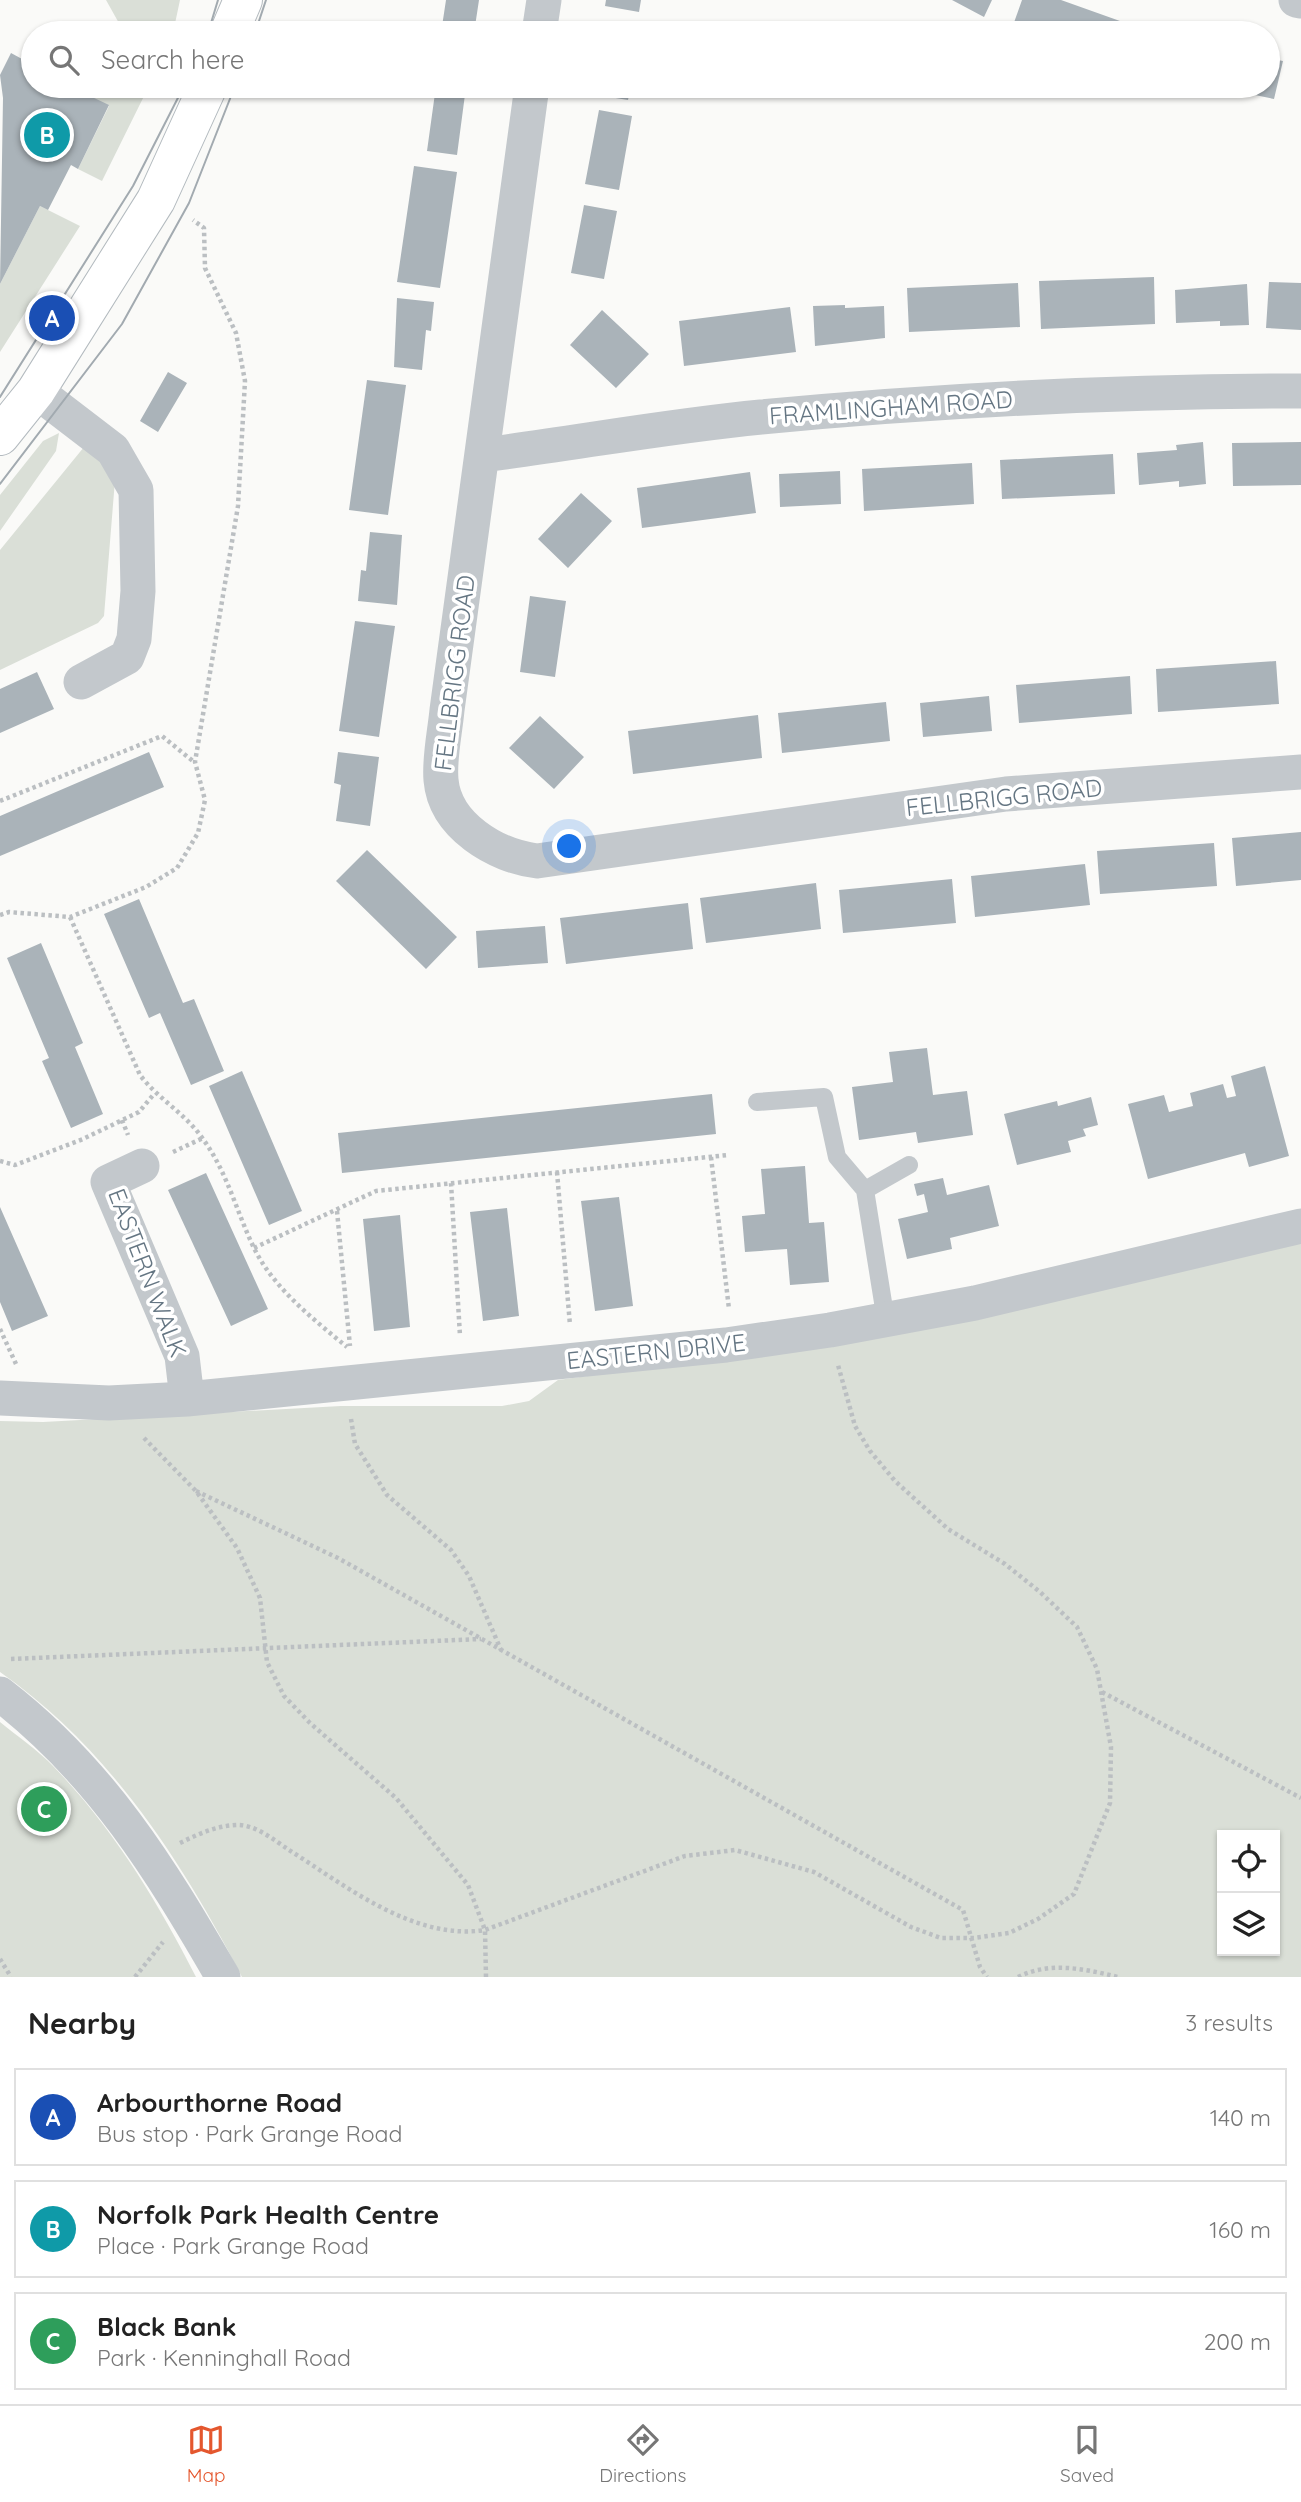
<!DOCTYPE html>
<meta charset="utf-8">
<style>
:root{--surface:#fff;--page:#f6f6f6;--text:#222;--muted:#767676;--line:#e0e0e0;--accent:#e4572e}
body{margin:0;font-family:Quicksand,sans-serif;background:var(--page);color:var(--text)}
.controls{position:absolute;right:21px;bottom:21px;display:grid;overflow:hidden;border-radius:0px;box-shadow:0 2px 5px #0004}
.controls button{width:63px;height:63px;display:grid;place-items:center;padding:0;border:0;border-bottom:2px solid var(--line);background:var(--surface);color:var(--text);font:35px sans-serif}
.you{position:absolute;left:570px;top:847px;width:24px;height:24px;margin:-18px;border:5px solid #fff;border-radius:50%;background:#1a73e8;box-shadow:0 0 0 10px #1a73e833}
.badge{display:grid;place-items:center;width:46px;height:46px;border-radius:50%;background:var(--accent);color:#fff;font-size:23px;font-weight:700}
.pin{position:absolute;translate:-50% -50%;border:4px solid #fff;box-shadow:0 2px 7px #0006}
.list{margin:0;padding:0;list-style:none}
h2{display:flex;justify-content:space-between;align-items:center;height:91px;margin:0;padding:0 28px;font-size:30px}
h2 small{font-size:23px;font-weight:400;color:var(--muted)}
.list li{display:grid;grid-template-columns:46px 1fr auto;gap:21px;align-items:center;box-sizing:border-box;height:98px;margin:0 14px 14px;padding:0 14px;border:2px solid var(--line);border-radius:0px}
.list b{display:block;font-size:26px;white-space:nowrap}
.list p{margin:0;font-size:23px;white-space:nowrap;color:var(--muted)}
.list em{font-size:23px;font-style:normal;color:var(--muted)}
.icon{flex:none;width:38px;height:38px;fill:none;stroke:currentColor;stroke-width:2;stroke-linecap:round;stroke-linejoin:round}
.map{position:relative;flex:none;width:1301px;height:1977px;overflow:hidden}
.search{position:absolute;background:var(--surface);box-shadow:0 2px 5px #0004;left:21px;right:21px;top:21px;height:77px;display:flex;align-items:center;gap:18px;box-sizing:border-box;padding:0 24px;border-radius:38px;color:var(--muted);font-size:26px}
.sheet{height:427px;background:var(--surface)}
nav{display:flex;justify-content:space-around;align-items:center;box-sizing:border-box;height:98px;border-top:2px solid var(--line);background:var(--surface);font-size:19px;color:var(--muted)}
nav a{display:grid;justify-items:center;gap:4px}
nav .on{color:var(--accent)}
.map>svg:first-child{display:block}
.green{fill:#dadfd7;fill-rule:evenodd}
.building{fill:#aab3b9}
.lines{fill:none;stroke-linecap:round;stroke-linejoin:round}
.secondary-casing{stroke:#b3babf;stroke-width:40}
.path{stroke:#bbbfc2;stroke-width:4.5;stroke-dasharray:3.5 3.5;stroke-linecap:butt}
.lane{stroke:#c3c8cc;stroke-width:18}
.street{stroke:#c3c8cc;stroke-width:35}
.secondary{stroke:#fff;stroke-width:38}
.tram{stroke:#a2aab0;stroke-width:2}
.labels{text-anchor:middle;stroke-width:7;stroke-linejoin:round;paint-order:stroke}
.street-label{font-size:24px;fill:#657683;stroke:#fff}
</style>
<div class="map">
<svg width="1301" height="1977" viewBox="0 0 1301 1977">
<rect width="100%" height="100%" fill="#fafaf8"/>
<path class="green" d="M 106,0 L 180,0 L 173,33 L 129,33 L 130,30 L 120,25 Z
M 93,86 L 149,86 L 102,181 L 78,169 L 109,106 L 88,95 Z
M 40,206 L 80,226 L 0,352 L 0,284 Z
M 59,433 L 56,451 L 0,531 L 0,495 L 43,441 Z
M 84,447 L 103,461 L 115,480 L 104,616 L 98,623 L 0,670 L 0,550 Z
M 1301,1240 L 1301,1977 L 242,1977 C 182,1861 109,1748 0,1672 L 0,1421 L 43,1422 L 341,1406 L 502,1406 L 529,1401 L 558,1380 L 719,1358 ZM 1222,1835 L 1275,1835 L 1275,1951 L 1222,1951 Z
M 0,1722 C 18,1737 38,1750 54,1767 C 113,1828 158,1902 196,1977 L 0,1977 Z"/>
<path class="building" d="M 446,0 L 479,0 L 474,33 L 441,33 Z
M 606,0 L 641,0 L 639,12 L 605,6 Z
M 952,0 L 992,0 L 984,17 Z
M 1022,0 L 1061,0 L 1148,31 L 1147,33 L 1018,33 L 1011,31 Z
M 610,23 L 641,29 L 641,33 L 608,33 Z
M 33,36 L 33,86 L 93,86 L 88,95 L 109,105 L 78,169 L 71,165 L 48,210 L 40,206 L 0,284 L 3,98 L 0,75 L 11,53 L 22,59 Z
M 1268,58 L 1283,61 L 1274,99 L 1216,87 L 1268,86 Z
M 436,86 L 466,87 L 457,155 L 427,151 Z
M 598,86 L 631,86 L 628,100 L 597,95 Z
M 599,110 L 632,116 L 619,190 L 585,184 Z
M 414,166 L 457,172 L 440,288 L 397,282 Z
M 584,205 L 617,211 L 604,279 L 571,273 Z
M 1154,277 L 1155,324 L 1041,329 L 1039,281 Z
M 1269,282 L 1301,283 L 1301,330 L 1266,328 Z
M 1018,283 L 1020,327 L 909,332 L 907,288 Z
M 1247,284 L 1249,325 L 1220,326 L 1220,321 L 1176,323 L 1175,290 Z
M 397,298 L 434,302 L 431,331 L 426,330 L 422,370 L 394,367 Z
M 845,305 L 845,308 L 884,306 L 885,338 L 815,346 L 813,306 Z
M 790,307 L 796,352 L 684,366 L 679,321 Z
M 602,310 L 649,354 L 616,388 L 570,345 Z
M 168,372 L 187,383 L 158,432 L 140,421 Z
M 367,380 L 406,385 L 388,515 L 349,510 Z
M 1203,442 L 1206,484 L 1179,487 L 1179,481 L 1139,485 L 1137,453 L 1177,450 L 1176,445 Z
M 1301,442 L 1301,485 L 1233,486 L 1232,443 Z
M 1113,454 L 1115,494 L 1002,499 L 1000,460 Z
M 972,463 L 974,504 L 864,511 L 862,469 Z
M 840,471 L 841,504 L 780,507 L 779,474 Z
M 750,472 L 756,513 L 642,528 L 637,488 Z
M 581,493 L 612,521 L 568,568 L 538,539 Z
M 370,532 L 402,535 L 397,605 L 358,601 L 361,570 L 366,571 Z
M 530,596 L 566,601 L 555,677 L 520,672 Z
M 355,621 L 395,626 L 379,737 L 339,731 Z
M 1276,661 L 1279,704 L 1158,712 L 1156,669 Z
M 37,672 L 54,709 L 0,733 L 0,689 Z
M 1130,676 L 1132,714 L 1019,723 L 1016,685 Z
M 989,696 L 992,731 L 923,737 L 920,703 Z
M 886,702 L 890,741 L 782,753 L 778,713 Z
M 758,715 L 762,758 L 633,774 L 628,731 Z
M 540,716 L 584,757 L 554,789 L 509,748 Z
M 149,752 L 164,787 L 0,856 L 0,816 Z
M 338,752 L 379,757 L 370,826 L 336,821 L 341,785 L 334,783 Z
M 1301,832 L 1301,880 L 1236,886 L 1232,838 Z
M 1214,843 L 1217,886 L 1100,894 L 1097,851 Z
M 367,850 L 457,937 L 426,969 L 336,881 Z
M 1085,864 L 1090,905 L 975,917 L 971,876 Z
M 952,879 L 956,923 L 843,933 L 839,890 Z
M 816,883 L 821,929 L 706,943 L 700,898 Z
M 139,899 L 183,1003 L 194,999 L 224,1071 L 191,1085 L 160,1013 L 149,1018 L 104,914 Z
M 688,903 L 693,949 L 566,964 L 560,918 Z
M 545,926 L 548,963 L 478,968 L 476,931 Z
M 41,943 L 83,1043 L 75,1047 L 103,1114 L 71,1128 L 42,1061 L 49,1058 L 7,958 Z
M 927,1048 L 933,1095 L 967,1091 L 973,1135 L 918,1143 L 916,1132 L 859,1140 L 852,1087 L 893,1082 L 889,1052 Z
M 1265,1066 L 1289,1156 L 1249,1167 L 1245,1153 L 1148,1179 L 1128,1104 L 1164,1095 L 1169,1112 L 1193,1106 L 1190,1093 L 1223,1084 L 1227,1098 L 1236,1096 L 1231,1076 Z
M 242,1071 L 302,1211 L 269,1225 L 209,1086 Z
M 712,1094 L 716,1134 L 342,1173 L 338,1133 Z
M 1091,1097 L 1098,1125 L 1083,1129 L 1086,1136 L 1068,1141 L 1071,1152 L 1017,1165 L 1004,1114 L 1057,1101 L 1058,1106 Z
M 805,1166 L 809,1223 L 824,1222 L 829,1282 L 790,1285 L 787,1249 L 745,1252 L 742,1216 L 765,1214 L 761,1169 Z
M 206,1173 L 268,1309 L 231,1326 L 168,1190 Z
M 943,1178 L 947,1195 L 989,1185 L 999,1226 L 950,1238 L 952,1249 L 907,1259 L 898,1219 L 928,1212 L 924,1194 L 917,1196 L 914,1184 Z
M 619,1197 L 633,1306 L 595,1311 L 581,1201 Z
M 0,1207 L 48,1316 L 12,1331 L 0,1302 Z
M 507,1208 L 519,1316 L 483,1321 L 470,1212 Z
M 400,1215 L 410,1327 L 374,1331 L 363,1219 Z"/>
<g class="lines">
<defs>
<path id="secondary" d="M 229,33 L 243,0
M 0,436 L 36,391 L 156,200 L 208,86"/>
</defs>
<use href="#secondary" class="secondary-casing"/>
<path class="path" d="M 0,801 L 162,736 L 194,762
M 0,915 L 9,912 L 70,917 L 146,887 L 177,868 L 198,833 L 205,800 L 195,762 L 238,506 L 245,381 L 236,333 L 205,268 L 204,228 L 193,220
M 70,917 L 140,1075 C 158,1099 185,1113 203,1139 C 227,1172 236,1210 253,1246 C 273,1288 312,1318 347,1347
M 122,1120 L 128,1135
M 173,1152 L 203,1138
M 711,1157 L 729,1309
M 0,1161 L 15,1165 L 83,1139 L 139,1112 L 154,1094
M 557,1172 L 570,1325
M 451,1183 L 460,1336
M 337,1211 L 350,1346
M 254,1248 L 376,1191 L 728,1155
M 0,1329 L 16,1364
M 351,1419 L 355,1444 L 387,1495 L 451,1550 L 469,1576 L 501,1650
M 144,1438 L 196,1491 L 237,1548 L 260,1598 L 267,1662 L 284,1696 L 310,1723 L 396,1798 L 468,1885 L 485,1930 L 486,1977
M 196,1491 L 338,1558 L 963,1910 L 980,1967 L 987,1977
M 11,1659 L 481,1639
M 1102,1692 L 1301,1798
M 180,1843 C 198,1834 216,1826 236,1825 C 255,1824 274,1840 289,1850 C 346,1886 414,1941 485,1930 L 685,1856 L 735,1850 L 814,1872 L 911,1927 L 941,1938 L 974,1938 L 1009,1933 L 1038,1919 L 1074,1894 L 1110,1803 L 1111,1747 L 1097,1669 L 1077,1627 L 1040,1592 L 1005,1564 L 948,1529 L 895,1481 L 870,1451 L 855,1426 L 838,1365
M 0,1959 L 11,1977
M 135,1977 L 163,1942
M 1018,1977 C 1050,1961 1085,1969 1118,1977"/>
<path class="lane" d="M 757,1102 L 824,1097 L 837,1157 L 865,1190 L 886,1321
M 865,1190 L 909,1165"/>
<path class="street" d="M 1296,0 L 1301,1
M 539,33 L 544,0
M 532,86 L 447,710 C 445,732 439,758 441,780 C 445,826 496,856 537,861 L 1006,794 L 1301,772
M 36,391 L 113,450 L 136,490 L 138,591 L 134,639 L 127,657 L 81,682
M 483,455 C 576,443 668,426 761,417 C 941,400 1121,391 1301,391
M 142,1166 L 108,1182 L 182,1356 L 187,1399
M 0,1398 L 109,1403 L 187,1399 L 726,1345 L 830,1330 L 975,1303 L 1301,1226
M 0,1694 C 101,1772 160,1868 223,1977"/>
<use href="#secondary" class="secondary"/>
<path class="tram" d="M 208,33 L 218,0
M 255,33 L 266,0
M 0,397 L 133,186 L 184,86
M 0,484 L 122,324 L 189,203 L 235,86"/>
</g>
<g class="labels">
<g class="street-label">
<text transform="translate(891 408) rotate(-4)" y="8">FRAMLINGHAM ROAD</text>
<text transform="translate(455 673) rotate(-83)" y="8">FELLBRIGG ROAD</text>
<text transform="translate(1004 798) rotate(-6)" y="8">FELLBRIGG ROAD</text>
<text transform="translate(147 1273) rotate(69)" y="8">EASTERN WALK</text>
<text transform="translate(656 1352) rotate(-6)" y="8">EASTERN DRIVE</text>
</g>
</g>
</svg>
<div class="controls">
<button><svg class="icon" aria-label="locate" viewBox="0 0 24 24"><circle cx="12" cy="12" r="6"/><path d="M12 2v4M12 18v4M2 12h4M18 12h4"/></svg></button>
<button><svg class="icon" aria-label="layers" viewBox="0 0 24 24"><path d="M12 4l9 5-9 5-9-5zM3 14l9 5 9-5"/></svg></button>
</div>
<div class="you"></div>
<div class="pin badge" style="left:52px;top:318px;background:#1a4fb4">A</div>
<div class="pin badge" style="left:47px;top:135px;background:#0f9aa8">B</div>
<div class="pin badge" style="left:44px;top:1809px;background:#2e9e5b">C</div>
<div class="search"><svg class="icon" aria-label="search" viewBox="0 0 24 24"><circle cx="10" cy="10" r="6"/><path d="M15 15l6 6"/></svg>Search here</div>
</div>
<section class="sheet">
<h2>Nearby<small>3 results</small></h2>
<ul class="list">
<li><span class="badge" style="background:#1a4fb4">A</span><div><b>Arbourthorne Road</b><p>Bus stop · Park Grange Road</p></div><em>140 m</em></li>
<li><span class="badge" style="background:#0f9aa8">B</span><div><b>Norfolk Park Health Centre</b><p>Place · Park Grange Road</p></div><em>160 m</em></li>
<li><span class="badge" style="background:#2e9e5b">C</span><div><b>Black Bank</b><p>Park · Kenninghall Road</p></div><em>200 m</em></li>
</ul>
</section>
<nav>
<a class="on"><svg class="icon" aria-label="map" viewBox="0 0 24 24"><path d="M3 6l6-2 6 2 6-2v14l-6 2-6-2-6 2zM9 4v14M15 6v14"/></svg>Map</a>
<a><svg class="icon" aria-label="directions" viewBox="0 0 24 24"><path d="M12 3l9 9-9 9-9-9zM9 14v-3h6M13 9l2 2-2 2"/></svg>Directions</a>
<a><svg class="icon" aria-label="saved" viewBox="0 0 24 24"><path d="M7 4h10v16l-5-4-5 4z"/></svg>Saved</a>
</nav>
